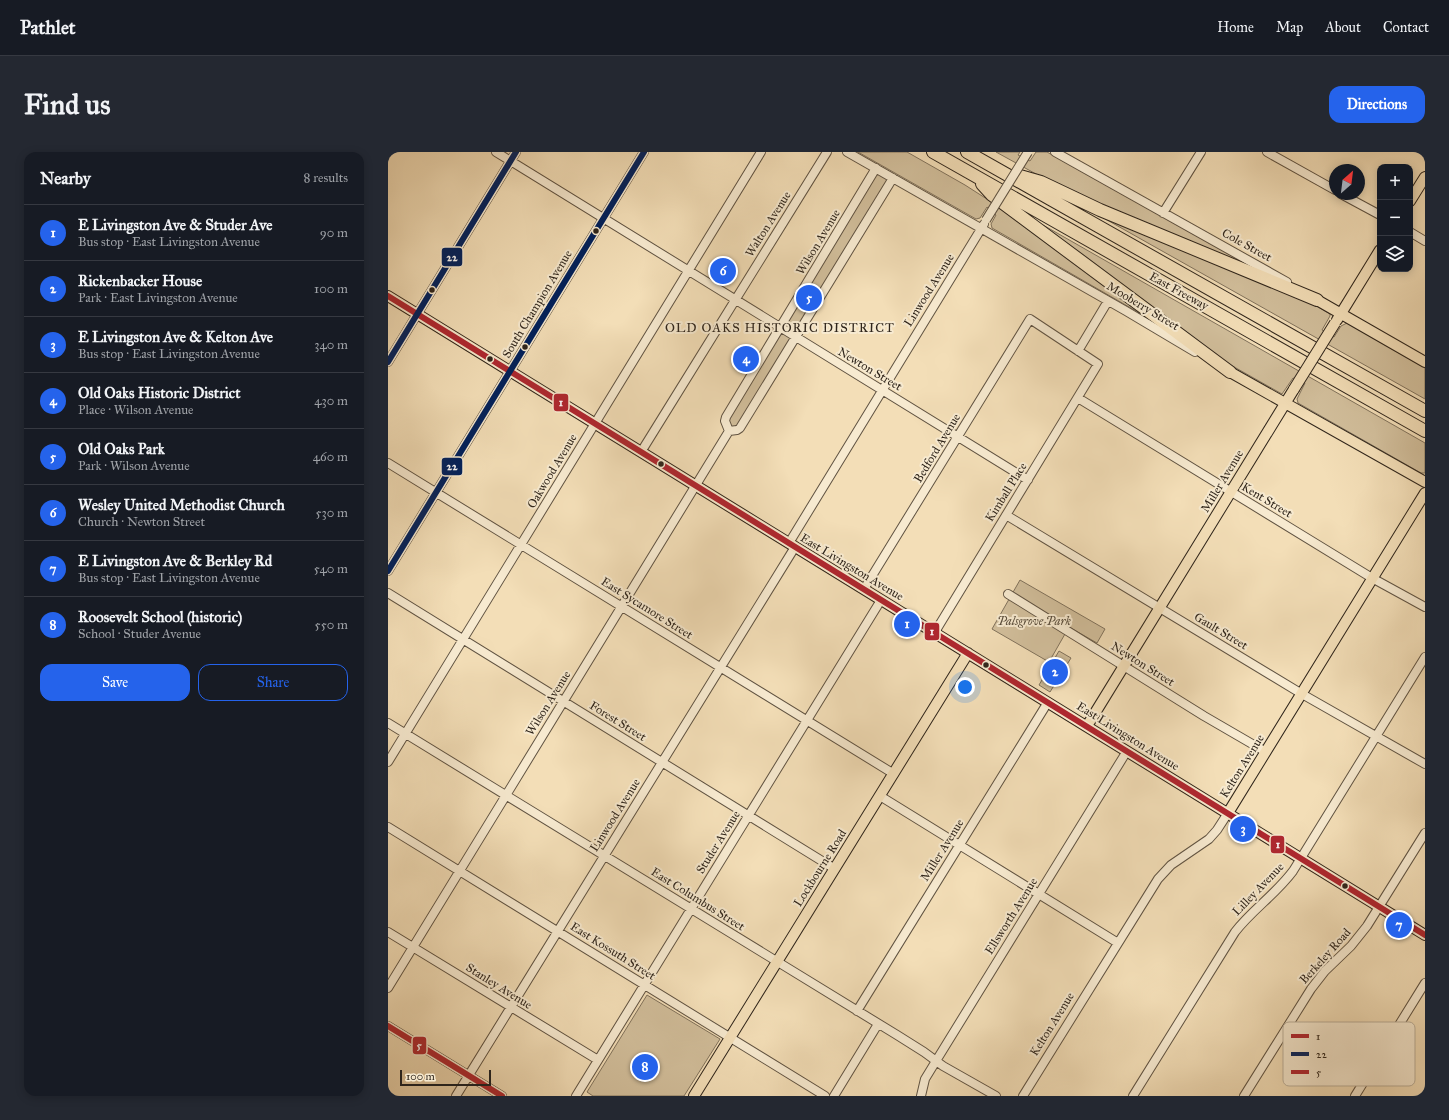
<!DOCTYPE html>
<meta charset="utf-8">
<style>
:root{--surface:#171b24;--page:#242831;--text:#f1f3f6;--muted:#9ea1a6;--line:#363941;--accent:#2563eb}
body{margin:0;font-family:"IM FELL Great Primer",serif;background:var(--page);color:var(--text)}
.controls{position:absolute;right:12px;top:12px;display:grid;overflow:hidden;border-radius:8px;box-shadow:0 2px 10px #0003}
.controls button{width:36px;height:36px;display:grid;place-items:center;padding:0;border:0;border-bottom:1px solid var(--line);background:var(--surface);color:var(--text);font:20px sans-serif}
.compass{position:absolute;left:941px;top:12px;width:36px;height:36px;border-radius:50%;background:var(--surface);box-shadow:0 2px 10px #0003;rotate:28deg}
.scale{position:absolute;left:12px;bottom:10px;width:91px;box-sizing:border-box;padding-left:4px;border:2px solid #2f251b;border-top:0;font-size:11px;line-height:14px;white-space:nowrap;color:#2f251b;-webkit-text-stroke:3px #f7ead0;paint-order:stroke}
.you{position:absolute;left:577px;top:535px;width:14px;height:14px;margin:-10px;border:3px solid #fff;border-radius:50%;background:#1a73e8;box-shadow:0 0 0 6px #1a73e833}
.badge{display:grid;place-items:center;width:26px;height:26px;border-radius:50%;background:var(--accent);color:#fff;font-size:13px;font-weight:700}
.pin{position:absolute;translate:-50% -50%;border:2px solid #fff;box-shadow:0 1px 4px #0006}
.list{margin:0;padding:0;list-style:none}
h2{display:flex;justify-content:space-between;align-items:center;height:52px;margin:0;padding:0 16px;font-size:17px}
h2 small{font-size:13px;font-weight:400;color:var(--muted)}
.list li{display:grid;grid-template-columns:26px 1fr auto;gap:12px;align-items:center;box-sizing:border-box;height:56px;padding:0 16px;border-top:1px solid var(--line)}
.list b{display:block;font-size:15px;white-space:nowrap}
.list p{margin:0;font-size:13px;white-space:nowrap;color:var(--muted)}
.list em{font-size:13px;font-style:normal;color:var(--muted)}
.actions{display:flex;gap:8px;padding:12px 16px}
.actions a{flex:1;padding:9px 0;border:1px solid var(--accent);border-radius:12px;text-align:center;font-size:14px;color:var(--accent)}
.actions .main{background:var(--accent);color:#fff}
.icon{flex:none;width:22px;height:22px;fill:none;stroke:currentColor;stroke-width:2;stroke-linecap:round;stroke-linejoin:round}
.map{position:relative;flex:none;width:1037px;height:944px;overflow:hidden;border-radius:12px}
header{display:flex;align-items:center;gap:24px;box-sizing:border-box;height:56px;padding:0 20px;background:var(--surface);border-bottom:1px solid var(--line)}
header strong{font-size:19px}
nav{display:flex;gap:22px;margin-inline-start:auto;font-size:14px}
.intro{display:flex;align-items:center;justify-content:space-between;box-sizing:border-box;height:96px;padding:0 24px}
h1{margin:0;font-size:28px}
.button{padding:10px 18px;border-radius:12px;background:var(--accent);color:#fff;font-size:14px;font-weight:700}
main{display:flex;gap:24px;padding:0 24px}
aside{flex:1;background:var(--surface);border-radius:12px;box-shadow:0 2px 10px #0003}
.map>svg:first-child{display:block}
.green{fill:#d2bf9c;stroke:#80725c}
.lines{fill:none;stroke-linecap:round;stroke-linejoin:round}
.minor-casing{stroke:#605342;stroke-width:10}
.major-casing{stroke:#2f251b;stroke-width:12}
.highway-casing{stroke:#2f251b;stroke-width:14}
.minor{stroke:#f7ead0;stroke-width:8}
.major{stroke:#f3deb7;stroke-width:10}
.highway{stroke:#f3deb7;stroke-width:12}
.minor-bridge-casing{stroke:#605342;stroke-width:10;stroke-linecap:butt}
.major-bridge-casing{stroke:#2f251b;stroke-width:12;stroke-linecap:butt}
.minor-bridge{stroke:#f7ead0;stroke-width:8}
.major-bridge{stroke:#f3deb7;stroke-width:10}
.bus-1-casing{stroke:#f7ead0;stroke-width:9}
.bus-2-casing{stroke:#f7ead0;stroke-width:9}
.bus-3-casing{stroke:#f7ead0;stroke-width:9}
.bus-1{stroke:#af272f;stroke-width:6}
.bus-2{stroke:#00205b;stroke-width:6}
.bus-3{stroke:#af272f;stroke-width:6}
.bus-dot{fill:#2f251b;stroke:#f7ead0;stroke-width:1.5}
.labels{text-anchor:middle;stroke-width:4;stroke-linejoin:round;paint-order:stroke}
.street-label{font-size:12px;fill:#2f251b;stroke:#f7ead0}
.park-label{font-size:12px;font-style:italic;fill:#584c3b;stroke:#f7ead0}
.neighbourhood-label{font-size:13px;letter-spacing:1px;fill:#2f251b;stroke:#f7ead0}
.key{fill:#f7ead0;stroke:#bbaf9a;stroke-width:1}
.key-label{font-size:11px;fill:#2f251b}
.line-badge{stroke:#f7ead0;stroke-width:1.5}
.badge-label{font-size:11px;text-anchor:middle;font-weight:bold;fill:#fff}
</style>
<header>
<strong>Pathlet</strong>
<nav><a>Home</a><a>Map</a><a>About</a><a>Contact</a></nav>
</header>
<div class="intro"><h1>Find us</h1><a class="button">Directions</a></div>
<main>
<aside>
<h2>Nearby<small>8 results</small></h2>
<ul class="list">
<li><span class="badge">1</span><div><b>E Livingston Ave &amp; Studer Ave</b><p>Bus stop · East Livingston Avenue</p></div><em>90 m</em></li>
<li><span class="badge">2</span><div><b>Rickenbacker House</b><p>Park · East Livingston Avenue</p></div><em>100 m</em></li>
<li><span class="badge">3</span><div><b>E Livingston Ave &amp; Kelton Ave</b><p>Bus stop · East Livingston Avenue</p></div><em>340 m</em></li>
<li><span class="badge">4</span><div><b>Old Oaks Historic District</b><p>Place · Wilson Avenue</p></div><em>430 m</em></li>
<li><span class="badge">5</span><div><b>Old Oaks Park</b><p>Park · Wilson Avenue</p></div><em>460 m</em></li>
<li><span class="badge">6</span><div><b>Wesley United Methodist Church</b><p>Church · Newton Street</p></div><em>530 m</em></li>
<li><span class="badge">7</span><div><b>E Livingston Ave &amp; Berkley Rd</b><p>Bus stop · East Livingston Avenue</p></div><em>540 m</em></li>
<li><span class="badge">8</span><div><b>Roosevelt School (historic)</b><p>School · Studer Avenue</p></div><em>550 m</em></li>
</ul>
<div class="actions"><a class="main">Save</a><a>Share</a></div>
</aside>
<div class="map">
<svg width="1037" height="944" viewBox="0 0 1037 944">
<rect width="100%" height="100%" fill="#f3deb7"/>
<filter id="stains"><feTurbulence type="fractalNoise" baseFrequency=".005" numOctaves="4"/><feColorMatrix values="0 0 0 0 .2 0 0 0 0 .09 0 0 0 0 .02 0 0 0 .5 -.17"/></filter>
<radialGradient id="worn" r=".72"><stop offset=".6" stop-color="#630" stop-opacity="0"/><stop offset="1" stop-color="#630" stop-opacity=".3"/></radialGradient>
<path class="green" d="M 470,0 L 519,0 L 577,33 L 616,58 L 755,163 L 604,76 L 603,72 L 608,63 L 599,55 L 592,66 L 588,67 Z
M 608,0 L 632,0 L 630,3 L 642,9 L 648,0 L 659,0 L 862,114 L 705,51 L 668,33 Z
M 488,19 L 503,27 L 350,276 L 341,279 L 339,265 Z
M 696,55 L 920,149 L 942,162 L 942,164 L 934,178 L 946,185 L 953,174 L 959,171 L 1037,216 L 1037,247 Z
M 655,73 L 1037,291 L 1037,321 L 1033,321 L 910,251 L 909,247 L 917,231 L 905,226 L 894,242 L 825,203 L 653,76 Z
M 632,428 L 717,477 L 709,491 L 681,475 L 661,510 L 604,477 Z
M 671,499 L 683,506 L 662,540 L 651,533 Z
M 259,843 L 332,887 L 296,944 L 205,944 L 199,940 Z"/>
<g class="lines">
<defs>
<path id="minor" d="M 108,0 L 640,328
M 459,0 L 738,159 L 807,200
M 667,0 L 899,130
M 879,0 L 947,38
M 953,42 L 992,63
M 775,61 L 813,0
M 1022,80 L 1037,89
M 690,199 L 720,149
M 0,210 L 128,0
M 690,246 L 984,426 L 1037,455
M 341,279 L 337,269 L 338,265 L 488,16
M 341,279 L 349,278 L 352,276 L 505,26
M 253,300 L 439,0
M 0,311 L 506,622
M 618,363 L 914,542 L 1037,612
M 401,391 L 596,72
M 0,419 L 256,0
M 476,437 L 642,167 L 710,212 L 547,480
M 0,441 L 447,717
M 620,442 L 816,564 L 878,600
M 0,571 L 509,883 L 536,900 L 555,914 L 608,944
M 0,610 L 373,0
M 492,644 L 730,791
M 0,675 L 437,944
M 0,780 L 210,908
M 0,836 L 341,279
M 469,859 L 660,550
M 0,874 L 114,944
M 68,944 L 407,395
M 188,944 L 493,448
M 446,944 L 490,872
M 533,944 L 537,927 L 548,909 L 739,599
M 635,944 L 770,727 L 783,713 L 821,687 L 829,678 L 840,661
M 745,944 L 847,780 C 864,758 888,742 905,719 L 1037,505
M 856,944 L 923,837 L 937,819 L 963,794 L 979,774 L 1037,681
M 967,944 L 1037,831"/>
<path id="major" d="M 1022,49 L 1037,25
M 0,144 L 1037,783
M 929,148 L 1037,210
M 949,168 L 992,98
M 842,220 L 1037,330
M 699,574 L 906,237
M 840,661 L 1037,341
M 306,944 L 580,501"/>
<path id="highway" d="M 545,0 L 1037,279
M 579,0 L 1037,259
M 632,24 L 653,30 L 712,58 L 929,148
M 594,32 L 604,43 L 842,220"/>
</defs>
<use href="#minor" class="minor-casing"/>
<use href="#major" class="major-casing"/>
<use href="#highway" class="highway-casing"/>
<use href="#minor" class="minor"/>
<use href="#major" class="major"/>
<use href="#highway" class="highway"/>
<defs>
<path id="minor-bridge" d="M 598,68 L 640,0"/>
<path id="major-bridge" d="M 906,237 L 947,171"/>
</defs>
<use href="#minor-bridge" class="minor-bridge-casing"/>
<use href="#major-bridge" class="major-bridge-casing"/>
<use href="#minor-bridge" class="minor-bridge"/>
<use href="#major-bridge" class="major-bridge"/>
<defs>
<path id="bus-1" d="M 0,144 L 1037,783"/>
<path id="bus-2" d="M 0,210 L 128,0
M 0,419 L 256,0"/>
<path id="bus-3" d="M 0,874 L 114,944"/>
</defs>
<use href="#bus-1" class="bus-1-casing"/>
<use href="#bus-2" class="bus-2-casing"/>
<use href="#bus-3" class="bus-3-casing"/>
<use href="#bus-1" class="bus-1"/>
<use href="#bus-2" class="bus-2"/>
<use href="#bus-3" class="bus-3"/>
</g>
<g class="bus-dot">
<circle cx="208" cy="79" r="3.5"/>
<circle cx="44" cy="138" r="3.5"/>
<circle cx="137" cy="195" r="3.5"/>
<circle cx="102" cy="207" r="3.5"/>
<circle cx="273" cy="312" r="3.5"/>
<circle cx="598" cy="513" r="3.5"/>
<circle cx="957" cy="734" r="3.5"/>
</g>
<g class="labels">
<g class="street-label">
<text transform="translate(380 72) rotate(-58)" y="4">Walton Avenue</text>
<text transform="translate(430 90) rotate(-59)" y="4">Wilson Avenue</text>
<text transform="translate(859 93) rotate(29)" y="4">Cole Street</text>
<text transform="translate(541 138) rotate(-58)" y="4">Linwood Avenue</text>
<text transform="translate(791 139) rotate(29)" y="4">East Freeway</text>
<text transform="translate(149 152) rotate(-59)" y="4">South Champion Avenue</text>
<text transform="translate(755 154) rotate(31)" y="4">Mooberry Street</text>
<text transform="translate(482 217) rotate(31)" y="4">Newton Street</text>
<text transform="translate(549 296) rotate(-59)" y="4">Bedford Avenue</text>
<text transform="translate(164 319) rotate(-59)" y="4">Oakwood Avenue</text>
<text transform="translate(834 329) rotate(-59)" y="4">Miller Avenue</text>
<text transform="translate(618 340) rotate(-58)" y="4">Kimball Place</text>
<text transform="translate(879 348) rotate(31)" y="4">Kent Street</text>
<text transform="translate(464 415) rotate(31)" y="4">East Livingston Avenue</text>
<text transform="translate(259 456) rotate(32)" y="4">East Sycamore Street</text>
<text transform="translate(833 479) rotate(31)" y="4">Gault Street</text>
<text transform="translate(755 512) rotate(32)" y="4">Newton Street</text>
<text transform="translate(160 551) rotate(-58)" y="4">Wilson Avenue</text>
<text transform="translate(230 569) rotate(32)" y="4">Forest Street</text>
<text transform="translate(740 584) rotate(32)" y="4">East Livingston Avenue</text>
<text transform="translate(854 614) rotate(-58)" y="4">Kelton Avenue</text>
<text transform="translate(227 663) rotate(-58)" y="4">Linwood Avenue</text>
<text transform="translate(330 690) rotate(-58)" y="4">Studer Avenue</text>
<text transform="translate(554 698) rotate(-58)" y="4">Miller Avenue</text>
<text transform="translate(432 716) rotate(-58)" y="4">Lockbourne Road</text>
<text transform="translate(870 737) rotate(-46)" y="4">Lilley Avenue</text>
<text transform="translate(310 747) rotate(32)" y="4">East Columbus Street</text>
<text transform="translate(623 764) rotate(-58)" y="4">Ellsworth Avenue</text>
<text transform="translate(225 799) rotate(32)" y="4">East Kossuth Street</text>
<text transform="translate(937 804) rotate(-48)" y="4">Berkeley Road</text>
<text transform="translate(111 834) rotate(32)" y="4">Stanley Avenue</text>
<text transform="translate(664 872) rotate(-58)" y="4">Kelton Avenue</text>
</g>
<g class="park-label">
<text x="646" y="473">Palsgrove Park</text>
</g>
<g class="neighbourhood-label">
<text x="392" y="180">OLD OAKS HISTORIC DISTRICT</text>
</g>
</g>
<rect x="895" y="870" width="132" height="64" rx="6" class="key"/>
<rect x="903" y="882" width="18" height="4" fill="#af272f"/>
<rect x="903" y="900" width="18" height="4" fill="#00205b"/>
<rect x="903" y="918" width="18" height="4" fill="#af272f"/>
<g class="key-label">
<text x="928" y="888">1</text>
<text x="928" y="906">22</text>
<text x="928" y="924">5</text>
</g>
<g class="line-badge">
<rect x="53" y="95" width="22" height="20" rx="4" fill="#00205b"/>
<rect x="165" y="241" width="16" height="19" rx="4" fill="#af272f"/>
<rect x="53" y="305" width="22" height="19" rx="4" fill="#00205b"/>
<rect x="536" y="470" width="16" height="19" rx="4" fill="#af272f"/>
<rect x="882" y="683" width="15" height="19" rx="4" fill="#af272f"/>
<rect x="24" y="884" width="15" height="19" rx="4" fill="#af272f"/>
</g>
<g class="badge-label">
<text x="64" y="109">22</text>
<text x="173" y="254">1</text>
<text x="64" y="318">22</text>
<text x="544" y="483">1</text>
<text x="890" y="696">1</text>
<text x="31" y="897">5</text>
</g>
<rect width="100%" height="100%" filter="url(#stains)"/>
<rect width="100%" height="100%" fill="url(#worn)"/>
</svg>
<div class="controls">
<button>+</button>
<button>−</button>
<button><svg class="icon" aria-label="layers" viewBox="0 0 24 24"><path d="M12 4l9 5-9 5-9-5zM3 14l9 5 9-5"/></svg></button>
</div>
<svg class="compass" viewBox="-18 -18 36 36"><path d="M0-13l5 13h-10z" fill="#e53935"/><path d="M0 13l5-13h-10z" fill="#9ea1a6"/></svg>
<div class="scale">100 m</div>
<div class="you"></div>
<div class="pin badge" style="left:519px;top:472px">1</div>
<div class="pin badge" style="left:667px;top:520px">2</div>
<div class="pin badge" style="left:855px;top:677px">3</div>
<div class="pin badge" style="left:358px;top:207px">4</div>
<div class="pin badge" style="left:421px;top:146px">5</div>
<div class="pin badge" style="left:335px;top:119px">6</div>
<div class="pin badge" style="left:1011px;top:773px">7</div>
<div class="pin badge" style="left:257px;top:915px">8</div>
</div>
</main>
